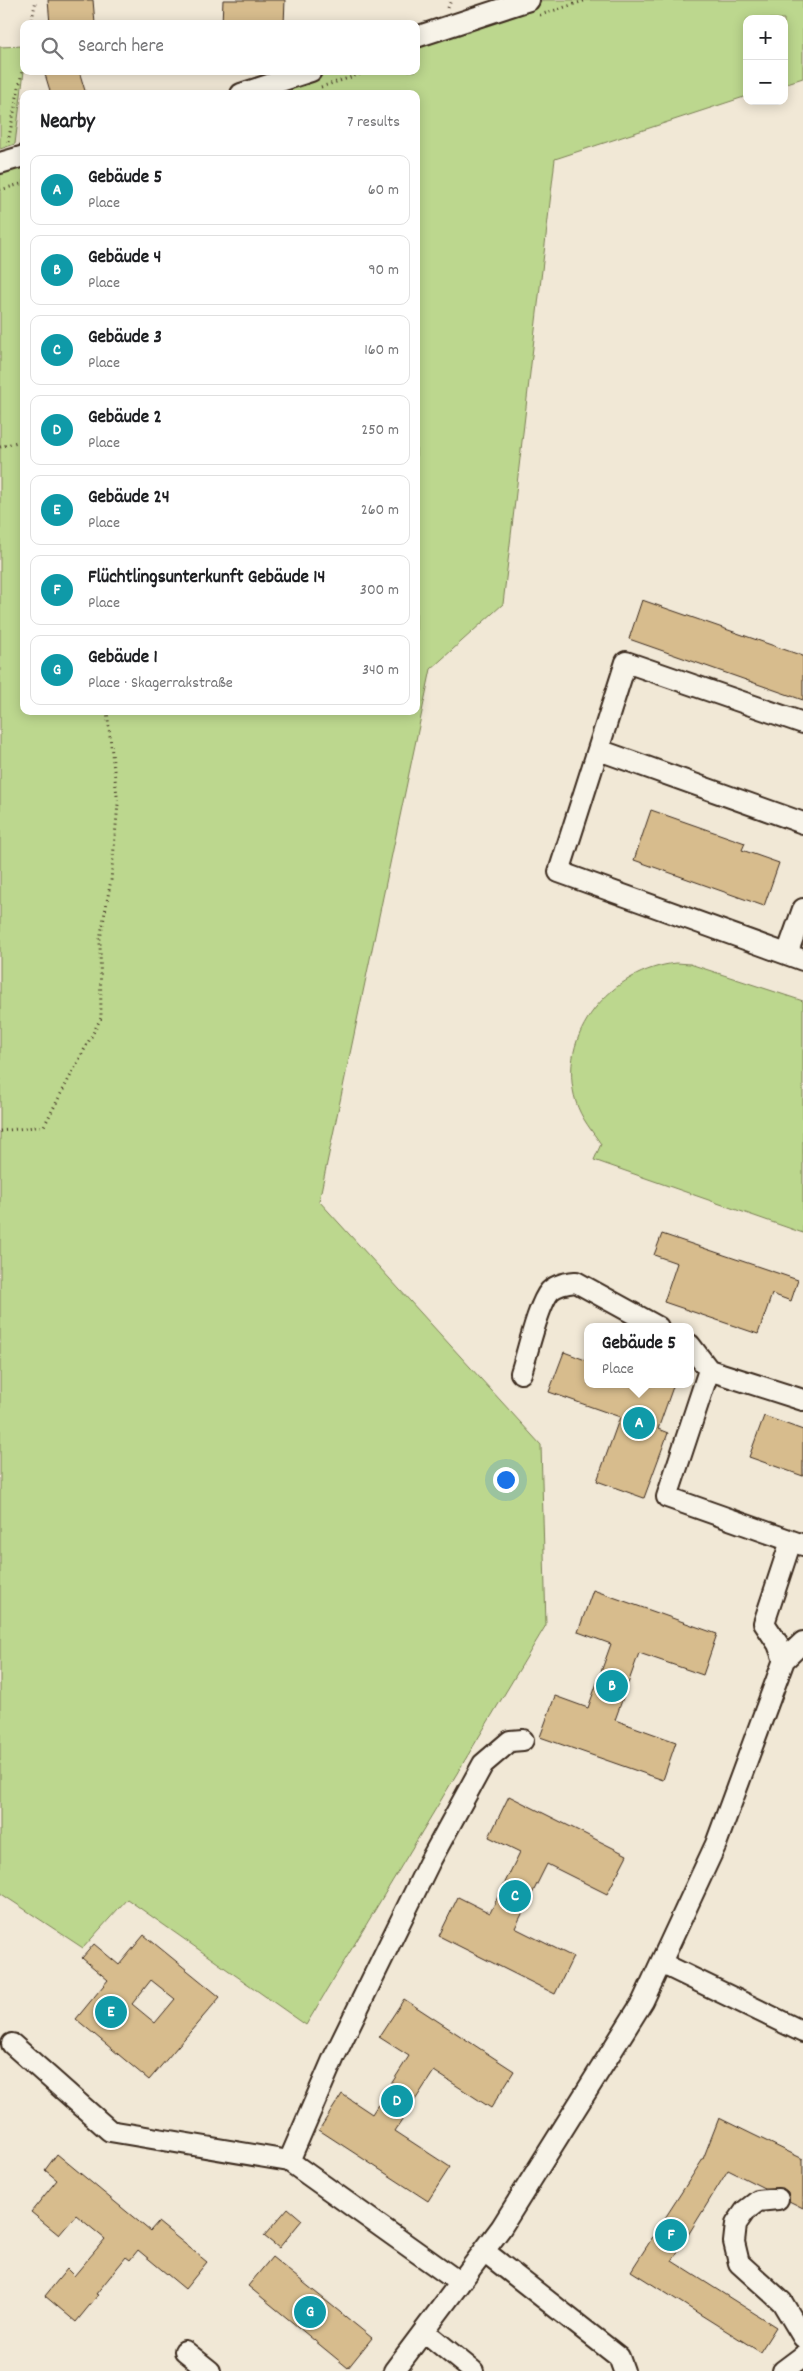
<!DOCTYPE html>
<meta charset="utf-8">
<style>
:root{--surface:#fff;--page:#f2f2f2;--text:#202124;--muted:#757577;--line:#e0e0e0;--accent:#ea580c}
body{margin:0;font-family:Dekko,sans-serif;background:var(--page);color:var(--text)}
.controls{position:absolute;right:15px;top:15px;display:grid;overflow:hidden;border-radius:10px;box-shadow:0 2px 12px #0003}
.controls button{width:45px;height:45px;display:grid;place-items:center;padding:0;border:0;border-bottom:1px solid var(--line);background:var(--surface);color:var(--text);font:25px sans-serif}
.you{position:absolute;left:505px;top:1479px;width:18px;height:18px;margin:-12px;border:4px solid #fff;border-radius:50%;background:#1a73e8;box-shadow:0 0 0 8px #1a73e833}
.badge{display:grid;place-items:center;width:32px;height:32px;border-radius:50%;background:var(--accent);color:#fff;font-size:16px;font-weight:700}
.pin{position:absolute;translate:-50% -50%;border:2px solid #fff;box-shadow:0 1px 5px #0006}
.popup{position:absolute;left:584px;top:1323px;width:110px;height:65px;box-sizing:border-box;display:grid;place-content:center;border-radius:10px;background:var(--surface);filter:drop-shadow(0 1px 4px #0005);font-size:16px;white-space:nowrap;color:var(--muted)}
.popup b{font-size:19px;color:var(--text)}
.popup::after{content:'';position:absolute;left:50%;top:100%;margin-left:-10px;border:10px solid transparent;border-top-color:var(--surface)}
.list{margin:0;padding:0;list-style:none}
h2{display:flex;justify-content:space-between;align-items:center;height:65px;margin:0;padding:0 20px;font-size:21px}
h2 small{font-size:16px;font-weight:400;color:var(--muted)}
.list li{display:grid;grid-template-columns:32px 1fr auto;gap:15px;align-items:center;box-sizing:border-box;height:70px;margin:0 10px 10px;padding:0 10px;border:1px solid var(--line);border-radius:10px}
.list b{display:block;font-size:19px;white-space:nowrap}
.list p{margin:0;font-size:16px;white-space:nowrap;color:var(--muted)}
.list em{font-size:16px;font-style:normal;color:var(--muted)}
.icon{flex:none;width:28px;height:28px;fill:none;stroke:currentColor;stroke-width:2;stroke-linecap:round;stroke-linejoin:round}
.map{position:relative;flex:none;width:803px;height:2371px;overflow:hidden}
.search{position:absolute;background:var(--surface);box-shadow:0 2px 12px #0003;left:20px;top:20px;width:400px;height:55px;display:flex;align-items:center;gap:12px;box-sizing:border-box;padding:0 18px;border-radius:10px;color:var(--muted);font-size:19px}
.panel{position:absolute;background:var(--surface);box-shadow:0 2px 12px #0003;left:20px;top:90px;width:400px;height:625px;border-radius:10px}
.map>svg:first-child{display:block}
.green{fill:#bcd78e;stroke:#7c8056}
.building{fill:#d7bc8d;stroke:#3b2a1e;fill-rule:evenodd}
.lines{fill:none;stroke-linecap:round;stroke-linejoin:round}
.minor-casing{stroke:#3b2a1e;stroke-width:24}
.path{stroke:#3b2a1e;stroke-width:3;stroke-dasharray:1 4;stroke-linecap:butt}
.minor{stroke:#f7f3e8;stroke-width:20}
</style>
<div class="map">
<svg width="803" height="2371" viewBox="0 0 803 2371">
<rect width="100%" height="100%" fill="#f1e8d6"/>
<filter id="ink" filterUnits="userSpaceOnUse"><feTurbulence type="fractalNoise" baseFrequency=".02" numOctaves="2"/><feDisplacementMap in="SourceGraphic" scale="10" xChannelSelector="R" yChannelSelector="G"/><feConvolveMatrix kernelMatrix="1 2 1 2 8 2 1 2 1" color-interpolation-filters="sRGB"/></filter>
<g filter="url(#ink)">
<path class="green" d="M 544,0 L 803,0 L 803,78 L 784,84 L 784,19 L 747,19 L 747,96 L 555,159 L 503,604 L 431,669 L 319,1201 L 541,1445 L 546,1625 L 306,2025 L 127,1899 L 83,1948 L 0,1893 L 0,165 L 24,158 L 24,711 L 416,711 L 416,94 L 240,94 L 311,71 L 416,71 L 416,38 Z
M 24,46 L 24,71 L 15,144 L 0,149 L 0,47 Z
M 677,963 L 690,964 L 803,1001 L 803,1233 L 594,1160 L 601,1144 C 592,1131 581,1118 576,1102 C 555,1034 612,969 677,963 Z"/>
<path class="building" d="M 48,0 L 93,0 L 95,24 L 50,24 Z
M 223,0 L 285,0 L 284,24 L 222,24 Z
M 44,71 L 79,71 L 86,94 L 51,94 Z
M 642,600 L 803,656 L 803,700 L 629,639 Z
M 651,810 L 745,843 L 742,850 L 779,863 L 764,906 L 634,860 Z
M 662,1234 L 798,1280 L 791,1301 L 772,1294 L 758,1334 L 664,1302 L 677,1263 L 654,1255 Z
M 564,1352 L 588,1361 L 588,1384 L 674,1384 L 658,1429 L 668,1433 L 644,1498 L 597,1481 L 620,1417 L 549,1392 Z
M 764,1416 L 803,1430 L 803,1476 L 749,1457 Z
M 593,1590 L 717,1634 L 703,1675 L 639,1653 L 615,1720 L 676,1742 L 663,1780 L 540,1737 L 555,1696 L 588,1708 L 611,1644 L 578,1632 Z
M 509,1796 L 627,1855 L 607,1894 L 547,1864 L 515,1928 L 573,1957 L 555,1994 L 439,1936 L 458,1897 L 490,1913 L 520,1852 L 489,1837 Z
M 144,1935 L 220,1997 L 149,2080 L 76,2019 L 108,1980 L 82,1958 L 94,1944 L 119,1965 ZM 151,1980 L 175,1999 L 155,2023 L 132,2004 Z
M 404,1999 L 514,2071 L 491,2108 L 434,2071 L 395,2131 L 450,2167 L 428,2201 L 319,2130 L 342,2094 L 372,2114 L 409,2056 L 379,2037 Z
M 719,2118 L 803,2159 L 803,2208 L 789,2201 L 788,2192 L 783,2188 L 764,2188 L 728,2170 L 672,2261 L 776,2327 L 760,2352 L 631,2271 L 703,2159 Z
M 57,2154 L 150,2231 L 158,2222 L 207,2262 L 185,2289 L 138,2250 L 130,2260 L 126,2257 L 96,2294 L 98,2295 L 76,2322 L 45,2296 L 67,2269 L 74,2276 L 105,2239 L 76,2215 L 59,2235 L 31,2212 L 57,2180 L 45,2170 Z
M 288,2208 L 302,2220 L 279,2248 L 264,2236 Z
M 272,2257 L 372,2338 L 348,2368 L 248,2286 Z"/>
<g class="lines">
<defs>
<path id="minor" d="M 416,37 L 529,0
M 241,94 L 311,71
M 0,163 L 24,156
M 803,723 L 626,662 L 559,872 L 803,960
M 599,750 L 803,823
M 787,954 L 803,909
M 690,1345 L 709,1370
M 521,1373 C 527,1355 538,1304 550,1291 C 557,1284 567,1283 576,1282 L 658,1327
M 803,1400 L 709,1370 L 667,1497 L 803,1545
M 784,1660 L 803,1642
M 661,1963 L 803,2032
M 12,2044 L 110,2131 L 289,2161
M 778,2199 L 758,2201 L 745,2211 L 736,2224 L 734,2242 L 739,2263 L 782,2302 L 803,2337
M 484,2251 L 619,2357 L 624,2371
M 460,2283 L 289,2161 L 334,2057 L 429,1863 L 483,1764 L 510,1741 L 523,1740
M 424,2331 L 473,2371
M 185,2351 L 210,2371
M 394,2371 L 501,2228 L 643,2001 L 716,1844 L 784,1660 L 778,1644 L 764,1623 L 791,1541
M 783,2371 L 803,2356"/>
</defs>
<use href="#minor" class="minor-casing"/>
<path class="path" d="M 448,8 L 451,0
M 540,15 L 587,0
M 31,24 L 36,0
M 321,87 L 370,71
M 8,142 L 24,62
M 0,190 L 24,183
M 0,447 L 24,440
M 0,1131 L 44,1126 L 101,1018 L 100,939 L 111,880 L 118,804 L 107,711"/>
<use href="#minor" class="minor"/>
</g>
</g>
</svg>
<div class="controls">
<button>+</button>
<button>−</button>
</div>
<div class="you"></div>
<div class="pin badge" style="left:639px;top:1423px;background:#0f9aa8">A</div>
<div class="popup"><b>Gebäude 5</b>Place</div>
<div class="pin badge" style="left:612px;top:1686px;background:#0f9aa8">B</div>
<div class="pin badge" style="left:515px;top:1896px;background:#0f9aa8">C</div>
<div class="pin badge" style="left:397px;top:2101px;background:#0f9aa8">D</div>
<div class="pin badge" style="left:111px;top:2012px;background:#0f9aa8">E</div>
<div class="pin badge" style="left:671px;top:2235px;background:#0f9aa8">F</div>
<div class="pin badge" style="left:310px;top:2312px;background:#0f9aa8">G</div>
<div class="search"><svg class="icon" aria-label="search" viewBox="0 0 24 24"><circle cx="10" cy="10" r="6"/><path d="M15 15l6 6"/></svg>Search here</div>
<section class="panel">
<h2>Nearby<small>7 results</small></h2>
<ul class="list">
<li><span class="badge" style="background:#0f9aa8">A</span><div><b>Gebäude 5</b><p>Place</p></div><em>60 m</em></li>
<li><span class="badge" style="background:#0f9aa8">B</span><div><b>Gebäude 4</b><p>Place</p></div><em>90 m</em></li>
<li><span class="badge" style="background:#0f9aa8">C</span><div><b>Gebäude 3</b><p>Place</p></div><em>160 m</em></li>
<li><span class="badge" style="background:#0f9aa8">D</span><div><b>Gebäude 2</b><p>Place</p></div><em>250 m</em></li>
<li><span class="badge" style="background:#0f9aa8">E</span><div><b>Gebäude 24</b><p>Place</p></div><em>260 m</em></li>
<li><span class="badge" style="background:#0f9aa8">F</span><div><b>Flüchtlingsunterkunft Gebäude 14</b><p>Place</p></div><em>300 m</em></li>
<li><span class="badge" style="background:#0f9aa8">G</span><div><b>Gebäude 1</b><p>Place · Skagerrakstraße</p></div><em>340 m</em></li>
</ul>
</section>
</div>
